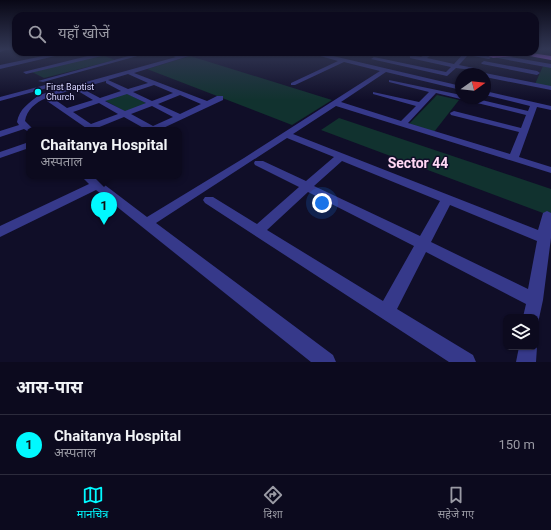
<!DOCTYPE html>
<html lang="hi">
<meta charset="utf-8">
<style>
:root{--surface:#0c0a1e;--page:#151327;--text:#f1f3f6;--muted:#9a9aa4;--line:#2c2b3c;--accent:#01f9ff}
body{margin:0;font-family:Roboto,"Noto Sans Devanagari",sans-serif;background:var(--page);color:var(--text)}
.controls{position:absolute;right:12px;bottom:12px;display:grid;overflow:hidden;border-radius:8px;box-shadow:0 1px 3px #0004}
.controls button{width:36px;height:36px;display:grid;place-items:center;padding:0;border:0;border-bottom:1px solid var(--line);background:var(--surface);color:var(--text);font:20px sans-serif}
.compass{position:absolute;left:455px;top:68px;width:36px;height:36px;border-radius:50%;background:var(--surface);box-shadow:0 1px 3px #0004;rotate:75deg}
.you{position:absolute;left:322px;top:203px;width:14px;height:14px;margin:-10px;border:3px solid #fff;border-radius:50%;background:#1a73e8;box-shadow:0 0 0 6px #1a73e833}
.badge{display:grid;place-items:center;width:26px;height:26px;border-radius:50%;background:var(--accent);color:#111;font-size:13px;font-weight:700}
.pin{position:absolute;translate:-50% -33px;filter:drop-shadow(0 1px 2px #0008)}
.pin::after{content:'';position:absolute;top:21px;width:14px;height:12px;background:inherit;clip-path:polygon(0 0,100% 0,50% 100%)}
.popup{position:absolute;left:26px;top:127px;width:156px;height:52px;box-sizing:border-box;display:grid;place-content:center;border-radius:8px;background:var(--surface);filter:drop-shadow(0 1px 3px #0005);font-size:13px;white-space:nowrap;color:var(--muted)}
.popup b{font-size:15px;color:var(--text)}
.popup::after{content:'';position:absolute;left:50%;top:100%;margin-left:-8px;border:8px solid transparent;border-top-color:var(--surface)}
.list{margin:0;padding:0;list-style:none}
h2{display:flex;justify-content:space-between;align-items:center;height:52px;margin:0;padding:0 16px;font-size:17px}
h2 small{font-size:13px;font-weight:400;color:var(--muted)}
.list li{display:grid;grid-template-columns:26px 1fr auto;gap:12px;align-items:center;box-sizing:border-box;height:60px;padding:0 16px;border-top:1px solid var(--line)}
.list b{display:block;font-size:15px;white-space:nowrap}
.list p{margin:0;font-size:13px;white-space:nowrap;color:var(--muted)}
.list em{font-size:13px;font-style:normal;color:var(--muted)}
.icon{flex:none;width:22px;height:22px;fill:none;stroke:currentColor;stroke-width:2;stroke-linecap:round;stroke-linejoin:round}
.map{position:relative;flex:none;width:551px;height:362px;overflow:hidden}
.search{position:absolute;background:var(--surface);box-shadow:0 1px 3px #0004;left:12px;right:12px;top:12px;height:44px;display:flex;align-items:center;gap:10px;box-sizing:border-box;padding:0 14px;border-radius:12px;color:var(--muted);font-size:15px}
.sheet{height:112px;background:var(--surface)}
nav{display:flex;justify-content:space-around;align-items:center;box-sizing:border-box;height:56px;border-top:1px solid var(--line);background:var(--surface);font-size:11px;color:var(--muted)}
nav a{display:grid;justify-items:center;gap:2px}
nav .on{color:var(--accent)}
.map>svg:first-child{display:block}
.green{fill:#11322f}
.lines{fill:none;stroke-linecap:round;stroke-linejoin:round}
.minor{fill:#36398a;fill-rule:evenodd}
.major{fill:#b55cff;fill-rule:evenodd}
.poi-dot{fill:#01f9ff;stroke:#100e28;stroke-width:1.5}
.labels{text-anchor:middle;stroke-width:3;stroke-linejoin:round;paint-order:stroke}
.far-poi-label{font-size:9px;fill:#d7d5ff;stroke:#100e28;text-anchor:start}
.district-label{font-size:14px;font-weight:bold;fill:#ffd7f4;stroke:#100e28}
</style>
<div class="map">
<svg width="551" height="362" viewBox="0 0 551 362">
<rect width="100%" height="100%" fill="#100e28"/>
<path class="green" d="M 102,55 L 115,60 L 44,78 L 32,72 Z
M 190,56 L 332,100 L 292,125 L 147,69 Z
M 543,66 L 551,68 L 551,87 L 535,84 Z
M 126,93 L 148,104 L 126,112 L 104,100 Z
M 437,95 L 459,100 L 434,132 L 409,124 Z
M 339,118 L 551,189 L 551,216 L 321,130 Z"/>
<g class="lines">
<path class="minor" d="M 0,49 L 8,49 L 0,52 Z
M 62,52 L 72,52 L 0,69 L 0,65 Z
M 104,52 L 106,53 L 106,55 L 26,74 L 23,72 Z
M 143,52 L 152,52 L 43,82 L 38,81 Z
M 163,52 C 170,52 176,55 182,55 C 189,55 195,52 202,52 L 134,73 L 207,101 L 217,96 L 223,96 L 223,100 L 159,130 L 147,130 L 124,117 L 97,128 L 99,130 L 89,130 L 47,101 L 51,99 L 54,99 L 67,108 L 93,100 L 78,91 L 77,89 C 59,94 29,98 25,121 L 34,130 L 29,130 L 29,132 L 24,129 L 0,137 L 0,131 L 19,125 L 17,122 C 19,109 29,103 39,95 L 176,57 ZM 128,74 L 148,83 L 128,89 L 108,80 ZM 106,81 L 106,83 L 121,91 L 100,98 L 81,88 ZM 154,85 L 173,93 L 152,101 L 133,92 ZM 127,94 L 146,103 L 125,111 L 105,101 ZM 180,95 L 201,104 L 180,114 L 158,104 ZM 99,103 L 118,114 L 91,124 L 73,112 ZM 152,106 L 173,117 L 153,126 L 131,114 Z
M 306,52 L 316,52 L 461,86 L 461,90 L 386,72 L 341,102 L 401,121 L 416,106 L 373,94 L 373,92 L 419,102 L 429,92 L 389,82 L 389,80 L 461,95 L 461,98 L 473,98 L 528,111 L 530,106 L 485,95 L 485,91 L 551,106 L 551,110 L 537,107 L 519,157 L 551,167 L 551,173 L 336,106 L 293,134 L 538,230 L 543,213 L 547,211 L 551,213 L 551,238 L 543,300 L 538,323 L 536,324 L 536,317 L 523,317 L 526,304 L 426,252 L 397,309 L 473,355 L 476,362 L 449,362 L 205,203 L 203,200 L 205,197 L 213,197 L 257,224 L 299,187 L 255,165 L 254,163 L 255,161 L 263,161 L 306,181 L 334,157 L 287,138 L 156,223 L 333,355 L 336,362 L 311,362 L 96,190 L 0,237 L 0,226 L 89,184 L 81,176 L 93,176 L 147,217 L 244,158 L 380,71 L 344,62 L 295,85 L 291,85 L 291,83 L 338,61 ZM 436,93 L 526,115 L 521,128 L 454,111 L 450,113 L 451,115 L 519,132 L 510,154 L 408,123 ZM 342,161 L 440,201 L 420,236 L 314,186 ZM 308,192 L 414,246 L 383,301 L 267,230 ZM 450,205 L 537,241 L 528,289 L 431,242 Z
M 360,52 L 367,52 L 360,56 L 356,56 L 356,54 Z
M 415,52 L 421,52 L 416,56 L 421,57 L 429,52 L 435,52 L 427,58 L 454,64 L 465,52 L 492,57 L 489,59 L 468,55 L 459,65 L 479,69 L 479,71 L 456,68 L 447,76 L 371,59 L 374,57 L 446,72 L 451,67 L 410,58 L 410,56 Z
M 500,55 L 551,64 L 551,68 L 498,58 L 497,57 Z
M 484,61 L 537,71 L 540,73 L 537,75 L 482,64 L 481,63 Z
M 485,73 L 551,86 L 551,90 L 485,77 L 485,74 L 483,74 Z
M 49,84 L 52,86 L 51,87 L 0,101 L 0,97 Z
M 29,142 L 29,148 L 0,158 L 0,152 Z
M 536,344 L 537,347 L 536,362 L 516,362 L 519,347 L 536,347 Z"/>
<path class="major" d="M 479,52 L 487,52 L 492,55 L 525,52 L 551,56 L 551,60 L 524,55 L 493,58 Z"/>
</g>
<linearGradient id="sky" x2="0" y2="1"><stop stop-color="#090816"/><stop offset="0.49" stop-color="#313653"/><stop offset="1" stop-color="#313653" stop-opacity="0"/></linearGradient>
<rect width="551" height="100" fill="url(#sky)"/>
<circle class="poi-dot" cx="38" cy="92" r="4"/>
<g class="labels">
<g class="far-poi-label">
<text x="46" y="90">First Baptist<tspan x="46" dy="10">Church</tspan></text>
</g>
<g class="district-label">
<text x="418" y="168">Sector 44</text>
</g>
</g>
</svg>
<div class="controls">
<button><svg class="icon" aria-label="layers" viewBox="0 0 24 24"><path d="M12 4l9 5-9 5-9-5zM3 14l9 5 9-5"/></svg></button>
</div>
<svg class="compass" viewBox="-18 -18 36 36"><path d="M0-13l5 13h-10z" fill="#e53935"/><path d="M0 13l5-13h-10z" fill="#9a9aa4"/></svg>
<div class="you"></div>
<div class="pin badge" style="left:104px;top:225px">1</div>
<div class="popup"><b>Chaitanya Hospital</b>अस्पताल</div>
<div class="search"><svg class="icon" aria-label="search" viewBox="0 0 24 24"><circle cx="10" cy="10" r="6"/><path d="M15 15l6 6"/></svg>यहाँ खोजें</div>
</div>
<section class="sheet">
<h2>आस-पास<small></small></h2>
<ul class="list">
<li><span class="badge">1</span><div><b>Chaitanya Hospital</b><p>अस्पताल</p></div><em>150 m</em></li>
</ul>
</section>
<nav>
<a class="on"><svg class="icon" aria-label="map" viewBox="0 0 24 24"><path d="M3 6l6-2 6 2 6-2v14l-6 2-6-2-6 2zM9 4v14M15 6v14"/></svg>मानचित्र</a>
<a><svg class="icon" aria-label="directions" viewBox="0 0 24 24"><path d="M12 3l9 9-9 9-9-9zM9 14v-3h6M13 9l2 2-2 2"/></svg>दिशा</a>
<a><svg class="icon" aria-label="saved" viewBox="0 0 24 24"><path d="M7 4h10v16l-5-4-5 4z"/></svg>सहेजे गए</a>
</nav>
